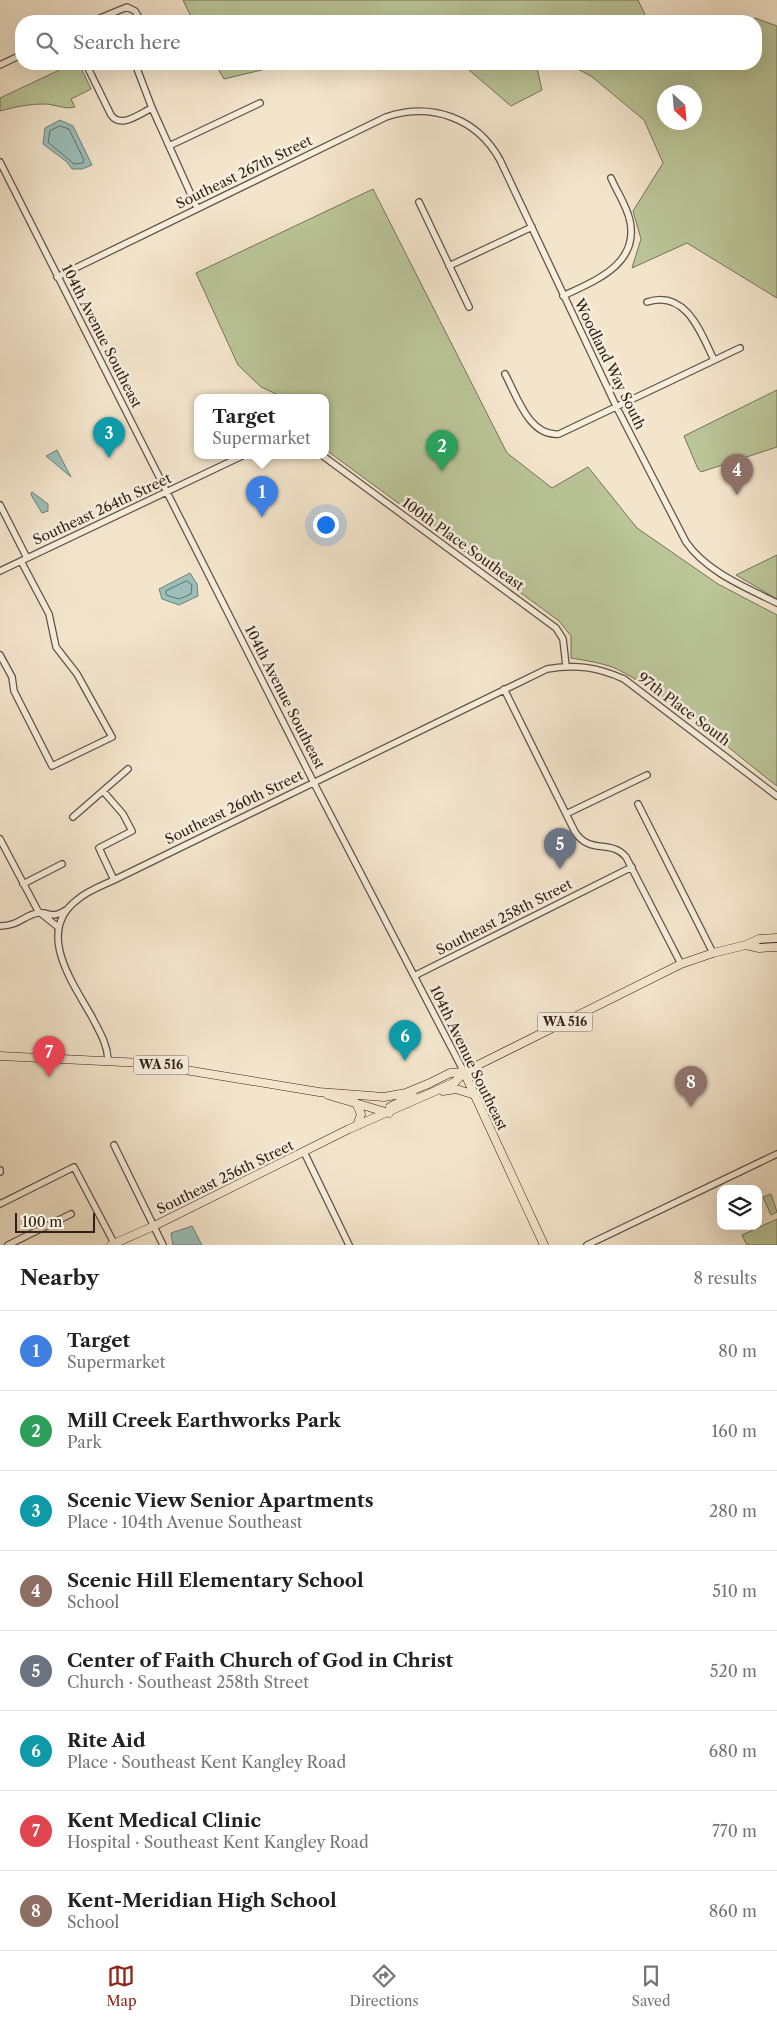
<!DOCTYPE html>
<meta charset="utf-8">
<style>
:root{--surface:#fff;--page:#f2f2f2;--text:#222;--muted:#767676;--line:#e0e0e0;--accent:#8f2418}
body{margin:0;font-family:"Libre Caslon Text",serif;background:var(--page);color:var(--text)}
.controls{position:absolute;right:15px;bottom:15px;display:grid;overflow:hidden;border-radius:10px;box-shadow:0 5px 20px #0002}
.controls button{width:45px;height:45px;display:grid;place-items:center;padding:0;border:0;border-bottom:1px solid var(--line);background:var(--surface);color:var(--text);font:25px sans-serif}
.compass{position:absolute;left:657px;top:85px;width:45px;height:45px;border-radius:50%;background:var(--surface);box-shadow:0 5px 20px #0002;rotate:154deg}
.scale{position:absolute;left:15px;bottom:12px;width:80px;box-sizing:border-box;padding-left:5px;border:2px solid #322118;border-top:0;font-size:14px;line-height:18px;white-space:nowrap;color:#322118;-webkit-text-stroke:4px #f7eede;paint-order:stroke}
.you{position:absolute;left:325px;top:524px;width:18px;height:18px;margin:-12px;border:4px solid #fff;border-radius:50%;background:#1a73e8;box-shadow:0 0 0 8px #1a73e833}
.badge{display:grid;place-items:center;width:32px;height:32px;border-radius:50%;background:var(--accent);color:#fff;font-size:16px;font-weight:700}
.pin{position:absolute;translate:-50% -41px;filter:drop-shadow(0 1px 2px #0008)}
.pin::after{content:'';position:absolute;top:26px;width:18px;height:15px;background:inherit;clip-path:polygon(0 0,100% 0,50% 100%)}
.popup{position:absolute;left:194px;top:394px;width:135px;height:65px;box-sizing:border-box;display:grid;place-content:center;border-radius:10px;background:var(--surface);filter:drop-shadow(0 1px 4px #0005);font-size:16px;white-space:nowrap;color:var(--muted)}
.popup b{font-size:19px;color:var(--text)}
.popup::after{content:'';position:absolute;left:50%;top:100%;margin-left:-10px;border:10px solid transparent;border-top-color:var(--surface)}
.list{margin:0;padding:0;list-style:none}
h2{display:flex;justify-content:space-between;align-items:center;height:65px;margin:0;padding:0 20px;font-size:21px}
h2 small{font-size:16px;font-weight:400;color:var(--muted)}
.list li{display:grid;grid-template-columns:32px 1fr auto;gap:15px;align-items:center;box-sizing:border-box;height:80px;padding:0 20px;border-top:1px solid var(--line)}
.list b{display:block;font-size:19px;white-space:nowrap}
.list p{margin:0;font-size:16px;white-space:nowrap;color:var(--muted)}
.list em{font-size:16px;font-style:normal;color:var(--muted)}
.icon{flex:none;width:28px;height:28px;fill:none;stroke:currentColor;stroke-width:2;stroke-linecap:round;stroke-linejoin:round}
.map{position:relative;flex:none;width:777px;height:1245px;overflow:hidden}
.search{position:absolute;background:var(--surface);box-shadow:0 5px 20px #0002;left:15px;right:15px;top:15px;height:55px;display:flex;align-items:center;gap:12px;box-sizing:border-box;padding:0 18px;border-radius:20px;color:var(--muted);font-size:19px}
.sheet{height:705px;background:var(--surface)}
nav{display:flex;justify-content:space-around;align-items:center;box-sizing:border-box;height:70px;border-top:1px solid var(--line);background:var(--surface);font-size:14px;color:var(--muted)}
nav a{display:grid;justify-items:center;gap:2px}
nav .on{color:var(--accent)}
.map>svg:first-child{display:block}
.green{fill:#bac598;stroke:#767358;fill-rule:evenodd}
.water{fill:#9bbfba;stroke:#718079}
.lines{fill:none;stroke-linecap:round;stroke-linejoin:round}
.shore{stroke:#667069;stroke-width:1}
.minor-casing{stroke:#625245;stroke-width:8}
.major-casing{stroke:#322118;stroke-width:9}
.minor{stroke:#f7eede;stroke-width:5.5}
.major{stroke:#f3e5cc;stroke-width:8}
.labels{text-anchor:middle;stroke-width:5;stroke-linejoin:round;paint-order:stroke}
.shield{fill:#f7eede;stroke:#6d5e53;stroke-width:1}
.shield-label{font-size:12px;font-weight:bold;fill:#322118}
.street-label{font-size:14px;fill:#322118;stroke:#f7eede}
</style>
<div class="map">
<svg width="777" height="1245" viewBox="0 0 777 1245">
<rect width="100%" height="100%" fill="#f3e5cc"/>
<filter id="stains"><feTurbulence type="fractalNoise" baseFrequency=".004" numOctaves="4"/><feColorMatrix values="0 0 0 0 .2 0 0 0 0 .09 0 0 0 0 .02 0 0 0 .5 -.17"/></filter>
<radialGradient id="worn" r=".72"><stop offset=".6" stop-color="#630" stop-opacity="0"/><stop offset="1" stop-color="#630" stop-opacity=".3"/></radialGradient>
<path class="green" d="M 183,0 L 638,0 L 648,21 L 193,21 Z
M 755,18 L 777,26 L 777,298 L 687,243 L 632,268 L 641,239 L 633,211 L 663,163 L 644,120 L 591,76 L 568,64 L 756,64 L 756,21 L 749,21 ZM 664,92 L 694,92 L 694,122 L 664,122 Z
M 72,64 L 79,64 L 91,89 L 71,99 L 75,107 C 64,110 56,104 44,104 C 28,104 15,107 0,111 L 0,98 Z
M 215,64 L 311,64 L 274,67 L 224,79 Z
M 462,64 L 536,64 L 542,90 L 511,106 Z
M 373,189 L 507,453 L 552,488 L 588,467 L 637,528 L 718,584 L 777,615 L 777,786 C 726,747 676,700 619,670 C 605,663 587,661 571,658 L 571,636 L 559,621 L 326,450 L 326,398 L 285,398 L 261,387 L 238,365 L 196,273 Z
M 777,390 L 777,447 L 701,472 L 698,469 L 684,436 Z
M 777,555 L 777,599 L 736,575 Z
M 771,1194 L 777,1212 L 771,1215 L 763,1197 Z
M 777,1219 L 777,1245 L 747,1245 L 742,1235 Z"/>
<path class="water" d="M 60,120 L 73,126 L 92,165 L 82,169 L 72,169 L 67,162 L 43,144 L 45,128 Z
M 57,450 L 58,452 L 71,477 L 46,456 Z
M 32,492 L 48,504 L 48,511 L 42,513 L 31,495 Z
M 190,573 L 197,584 L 198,596 L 179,605 L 162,599 L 159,589 Z
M 192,1226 L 202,1245 L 173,1245 L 171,1233 Z"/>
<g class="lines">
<path class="shore" d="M 60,126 L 69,129 L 84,160 L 83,163 L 74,164 L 48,142 L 50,131 Z
M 187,581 L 192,585 L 191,594 L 179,599 L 166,595 L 166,591 Z"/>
<defs>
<path id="minor" d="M 93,21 L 127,7 L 135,11 L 141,21
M 86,64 L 111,115 C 121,129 139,114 152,108
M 141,64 L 136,66 L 152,108 L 197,208
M 0,65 L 21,55
M 169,146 L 260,103
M 0,162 L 317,789 L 464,1072
M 419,202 L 469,307
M 449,266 L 532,227
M 57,277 L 386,117 C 432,102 477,118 500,160 L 617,408 L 686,542 C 707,572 745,587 777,603
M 563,296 C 594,281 639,265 630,221 C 627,206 617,192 611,178
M 647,302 C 686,289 701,333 714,360
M 505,374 C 517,396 529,437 559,434 L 740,348
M 323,456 L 556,628 L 563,639 L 566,666
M 0,505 L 27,558
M 0,571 L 242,456
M 0,655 L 12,677 L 14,691 L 52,766 L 112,737 L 77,674 L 56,647 L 49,614 L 21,561
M 504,689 L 575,832 C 590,855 611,839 626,857 L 681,964
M 103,791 L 123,814 L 132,831 L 99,848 L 114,880
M 638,804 L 713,953
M 566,814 L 647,775
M 73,817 L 128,769
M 0,839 L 38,911 L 58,927
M 23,884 L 62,864
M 0,926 C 19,926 24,915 38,913 C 49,911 50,920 66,910
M 414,976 L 632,867
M 108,1059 C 107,1043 99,1031 92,1017 C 73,983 35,932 77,900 C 87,891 101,886 114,880 L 547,669 C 576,664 597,667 624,679 L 777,796
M 114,1145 L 163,1245
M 304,1152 L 349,1245
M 0,1170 L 0,1172
M 0,1204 L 74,1167 L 114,1243
M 8,1245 L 71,1214
M 587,1245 L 777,1154"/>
<path id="major" d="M 746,945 L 759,948 L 777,947
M 0,1056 L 143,1063 L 319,1092 L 384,1097 L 406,1093 L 430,1083
M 464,1072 L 544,1245
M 426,1085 L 450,1073 L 464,1072
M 443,1091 L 456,1089 L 475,1095
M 328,1095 L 389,1113
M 356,1103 L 361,1114 L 358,1123
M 390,1107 L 413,1095
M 111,1245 L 154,1226 L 349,1129 L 433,1092 L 455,1082 L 464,1072 L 681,964 L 713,953 L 746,945 L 759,939 L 777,938"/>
</defs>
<use href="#minor" class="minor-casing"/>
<use href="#major" class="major-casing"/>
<use href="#minor" class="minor"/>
<use href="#major" class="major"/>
</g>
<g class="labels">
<g class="shield">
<rect x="537.5" y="1012.5" width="55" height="19" rx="4"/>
<rect x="133.5" y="1055.5" width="55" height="19" rx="4"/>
</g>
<g class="shield-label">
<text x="565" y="1026">WA 516</text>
<text x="161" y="1069">WA 516</text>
</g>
<g class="street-label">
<text transform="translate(244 172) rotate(-26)" y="5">Southeast 267th Street</text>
<text transform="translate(102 336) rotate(63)" y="5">104th Avenue Southeast</text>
<text transform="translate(610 364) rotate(64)" y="5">Woodland Way South</text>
<text transform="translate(102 509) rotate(-25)" y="5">Southeast 264th Street</text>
<text transform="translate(463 544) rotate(36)" y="5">100th Place Southeast</text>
<text transform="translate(285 697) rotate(63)" y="5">104th Avenue Southeast</text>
<text transform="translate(684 709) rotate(37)" y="5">97th Place South</text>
<text transform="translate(234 807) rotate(-26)" y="5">Southeast 260th Street</text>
<text transform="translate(504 917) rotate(-27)" y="5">Southeast 258th Street</text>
<text transform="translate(469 1058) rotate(64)" y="5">104th Avenue Southeast</text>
<text transform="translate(225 1177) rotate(-26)" y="5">Southeast 256th Street</text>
</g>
</g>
<rect width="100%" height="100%" filter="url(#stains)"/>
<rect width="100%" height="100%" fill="url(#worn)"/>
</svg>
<div class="controls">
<button><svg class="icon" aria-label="layers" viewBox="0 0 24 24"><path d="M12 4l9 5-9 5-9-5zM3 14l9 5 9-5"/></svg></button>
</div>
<svg class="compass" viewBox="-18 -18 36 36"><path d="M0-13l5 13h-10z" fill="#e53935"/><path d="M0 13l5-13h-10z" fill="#767676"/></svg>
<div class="scale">100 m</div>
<div class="you"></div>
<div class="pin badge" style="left:262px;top:517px;background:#3f7fe0">1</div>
<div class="popup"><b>Target</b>Supermarket</div>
<div class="pin badge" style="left:442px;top:471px;background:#2e9e5b">2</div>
<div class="pin badge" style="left:109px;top:458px;background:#0f9aa8">3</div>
<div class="pin badge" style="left:737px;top:495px;background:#8d6e63">4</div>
<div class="pin badge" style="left:560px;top:869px;background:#6b7280">5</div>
<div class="pin badge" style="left:405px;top:1061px;background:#0f9aa8">6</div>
<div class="pin badge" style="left:49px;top:1077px;background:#e0444e">7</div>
<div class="pin badge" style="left:691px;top:1107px;background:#8d6e63">8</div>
<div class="search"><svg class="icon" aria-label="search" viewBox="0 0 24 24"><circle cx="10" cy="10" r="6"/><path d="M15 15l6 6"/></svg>Search here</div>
</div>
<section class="sheet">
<h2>Nearby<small>8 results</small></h2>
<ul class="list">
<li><span class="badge" style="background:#3f7fe0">1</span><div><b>Target</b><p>Supermarket</p></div><em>80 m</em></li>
<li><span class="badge" style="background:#2e9e5b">2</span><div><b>Mill Creek Earthworks Park</b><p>Park</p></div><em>160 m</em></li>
<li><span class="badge" style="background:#0f9aa8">3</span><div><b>Scenic View Senior Apartments</b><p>Place · 104th Avenue Southeast</p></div><em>280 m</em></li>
<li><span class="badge" style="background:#8d6e63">4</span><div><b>Scenic Hill Elementary School</b><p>School</p></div><em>510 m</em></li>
<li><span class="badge" style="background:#6b7280">5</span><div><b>Center of Faith Church of God in Christ</b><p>Church · Southeast 258th Street</p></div><em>520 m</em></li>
<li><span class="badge" style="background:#0f9aa8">6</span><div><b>Rite Aid</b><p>Place · Southeast Kent Kangley Road</p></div><em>680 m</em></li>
<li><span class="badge" style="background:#e0444e">7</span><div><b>Kent Medical Clinic</b><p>Hospital · Southeast Kent Kangley Road</p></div><em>770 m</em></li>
<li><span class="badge" style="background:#8d6e63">8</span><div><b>Kent-Meridian High School</b><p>School</p></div><em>860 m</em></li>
</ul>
</section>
<nav>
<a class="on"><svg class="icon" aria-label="map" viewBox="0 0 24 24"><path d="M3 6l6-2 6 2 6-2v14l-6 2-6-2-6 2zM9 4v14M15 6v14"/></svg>Map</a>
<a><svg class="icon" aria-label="directions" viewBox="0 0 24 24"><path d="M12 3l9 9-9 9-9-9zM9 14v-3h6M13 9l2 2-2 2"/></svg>Directions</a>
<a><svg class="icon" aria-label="saved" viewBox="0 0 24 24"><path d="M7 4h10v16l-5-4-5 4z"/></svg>Saved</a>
</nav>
